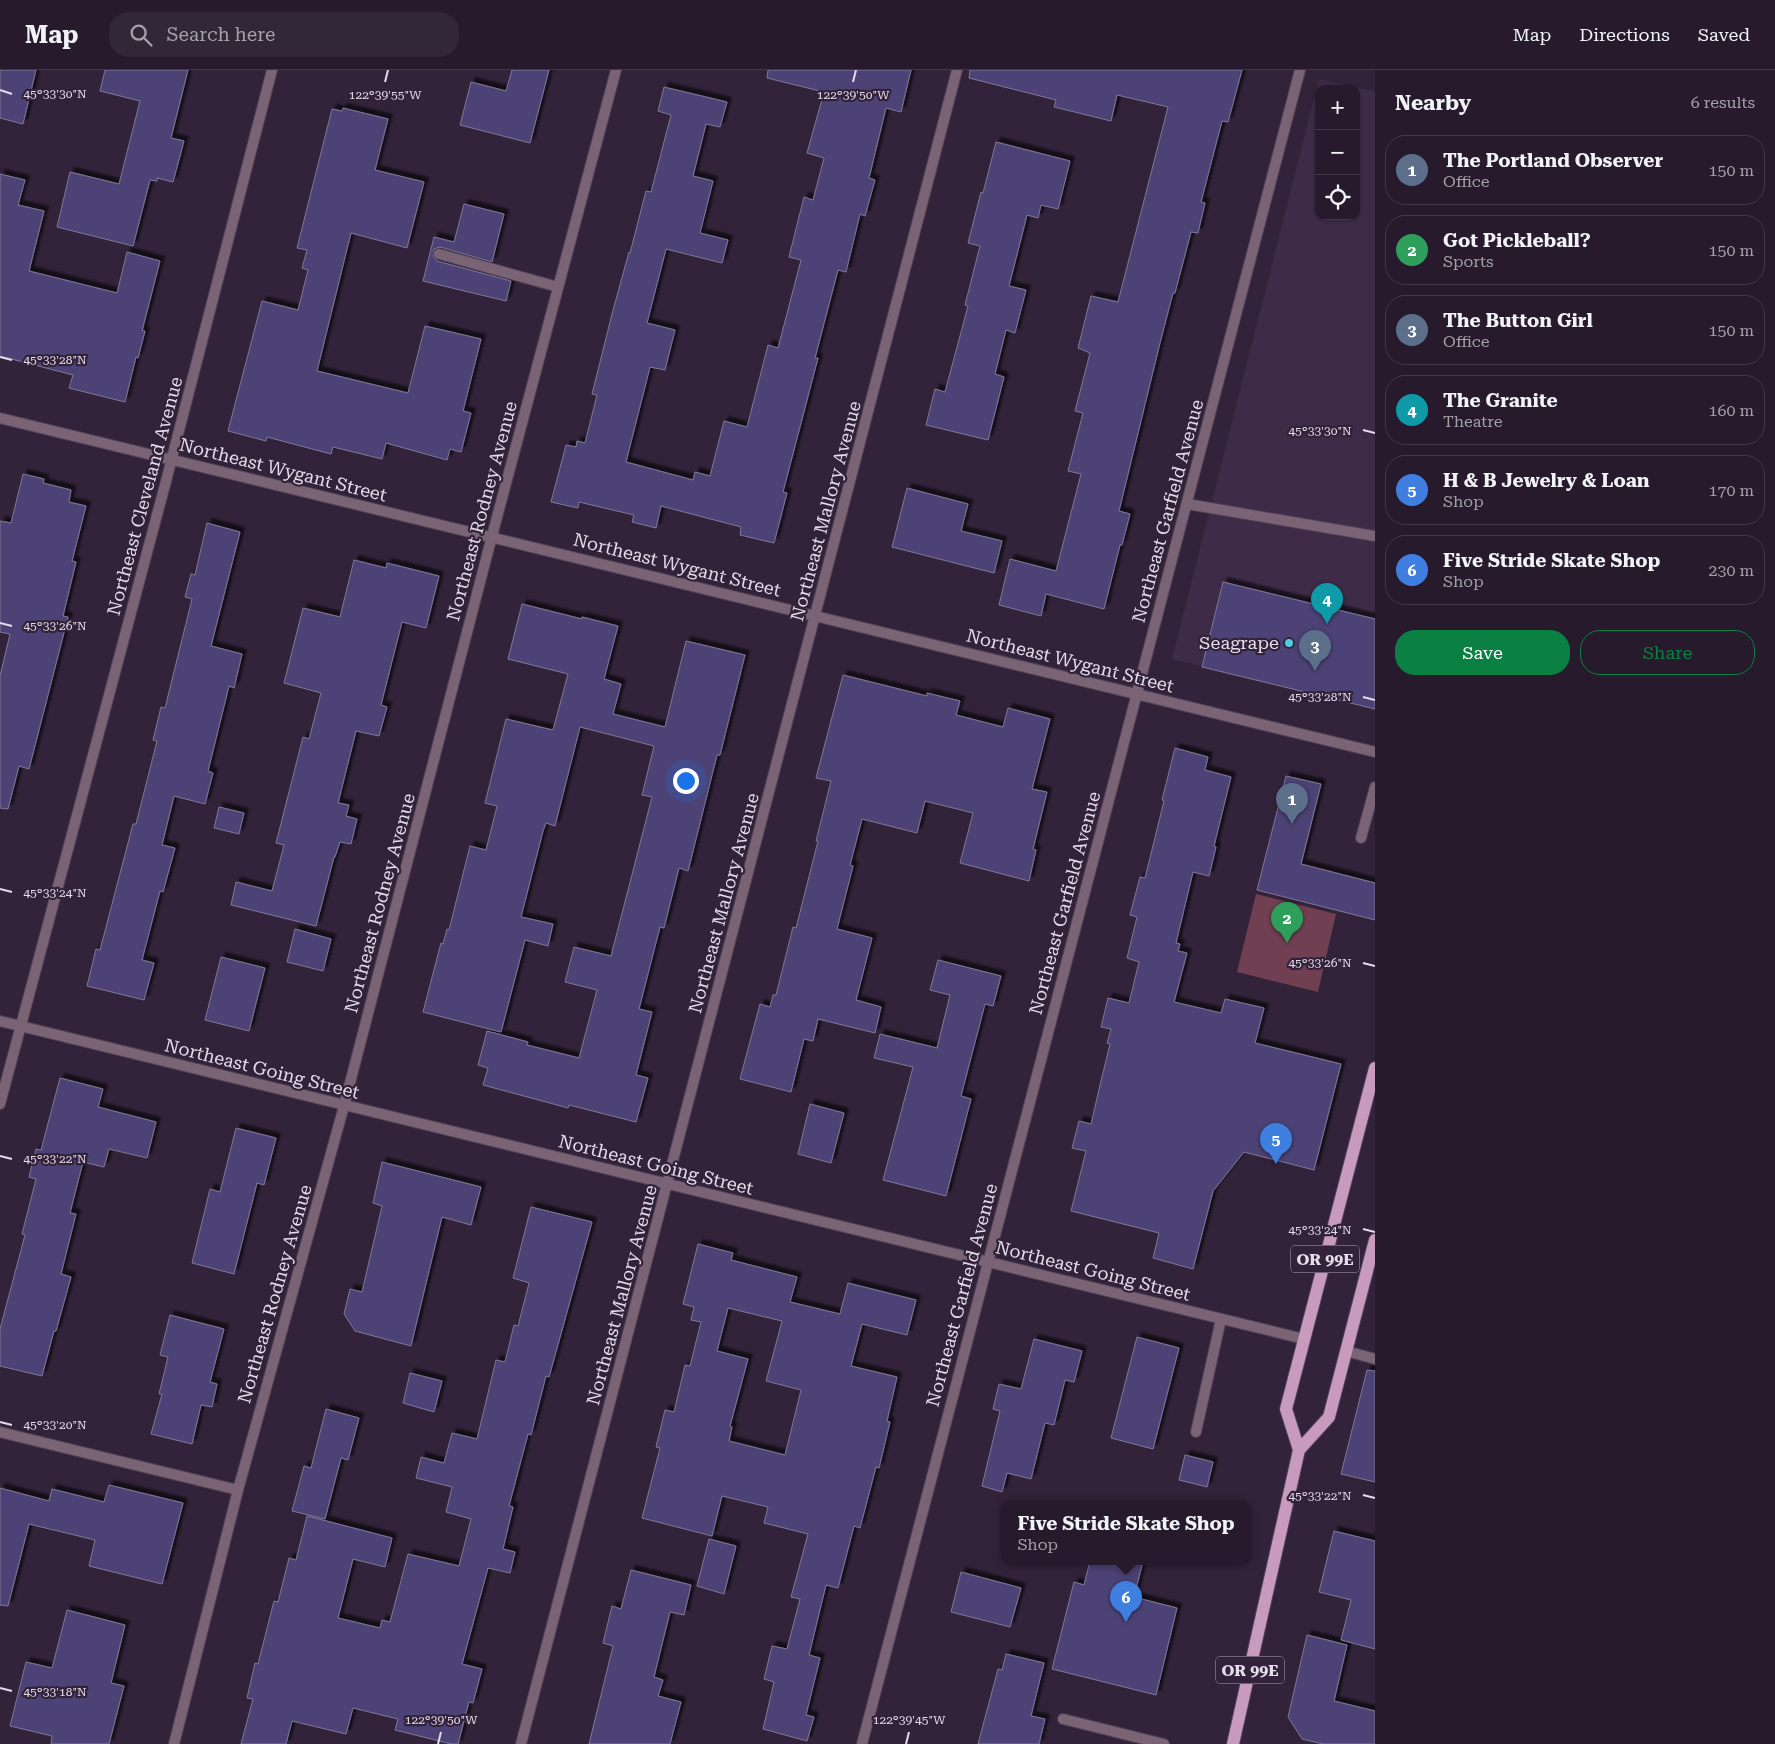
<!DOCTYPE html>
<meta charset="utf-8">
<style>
:root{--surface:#261a2c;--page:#322738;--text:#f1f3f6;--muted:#a4a1a9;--line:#423848;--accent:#0b8043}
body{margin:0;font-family:"Roboto Serif",serif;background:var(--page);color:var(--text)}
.controls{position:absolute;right:15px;top:15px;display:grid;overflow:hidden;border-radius:10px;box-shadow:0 1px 4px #0004}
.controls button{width:45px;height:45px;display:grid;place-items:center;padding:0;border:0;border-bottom:1px solid var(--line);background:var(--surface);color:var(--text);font:25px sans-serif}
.you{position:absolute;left:685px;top:710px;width:18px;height:18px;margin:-12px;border:4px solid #fff;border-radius:50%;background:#1a73e8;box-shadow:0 0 0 8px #1a73e833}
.badge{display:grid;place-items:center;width:32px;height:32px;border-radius:50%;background:var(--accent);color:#fff;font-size:16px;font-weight:700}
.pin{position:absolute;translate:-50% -41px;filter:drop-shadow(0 1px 2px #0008)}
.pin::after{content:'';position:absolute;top:26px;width:18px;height:15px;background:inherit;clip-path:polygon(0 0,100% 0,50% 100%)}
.popup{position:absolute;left:1001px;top:1430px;width:250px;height:65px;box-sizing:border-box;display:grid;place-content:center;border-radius:10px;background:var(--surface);filter:drop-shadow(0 1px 4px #0005);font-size:16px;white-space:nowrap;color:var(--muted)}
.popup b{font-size:19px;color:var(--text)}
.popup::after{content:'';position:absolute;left:50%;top:100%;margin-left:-10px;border:10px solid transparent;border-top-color:var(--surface)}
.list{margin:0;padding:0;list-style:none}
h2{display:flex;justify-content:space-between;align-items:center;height:65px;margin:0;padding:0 20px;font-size:21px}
h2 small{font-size:16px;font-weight:400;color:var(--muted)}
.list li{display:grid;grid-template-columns:32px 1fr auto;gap:15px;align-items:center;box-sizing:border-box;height:70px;margin:0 10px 10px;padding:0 10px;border:1px solid var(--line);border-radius:20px}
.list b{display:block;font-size:19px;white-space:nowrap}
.list p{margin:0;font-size:16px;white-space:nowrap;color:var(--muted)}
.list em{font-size:16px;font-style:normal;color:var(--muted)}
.actions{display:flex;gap:10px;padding:15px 20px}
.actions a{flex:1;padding:11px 0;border:1px solid var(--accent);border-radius:20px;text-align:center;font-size:18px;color:var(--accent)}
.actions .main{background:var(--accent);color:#fff}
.icon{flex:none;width:28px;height:28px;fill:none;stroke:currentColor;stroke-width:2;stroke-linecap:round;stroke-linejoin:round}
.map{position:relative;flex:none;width:1375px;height:1674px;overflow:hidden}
header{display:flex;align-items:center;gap:30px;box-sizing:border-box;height:70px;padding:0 25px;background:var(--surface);border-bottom:1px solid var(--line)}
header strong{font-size:24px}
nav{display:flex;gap:28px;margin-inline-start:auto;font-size:18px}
.search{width:350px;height:45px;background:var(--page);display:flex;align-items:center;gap:12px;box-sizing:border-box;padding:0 18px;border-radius:20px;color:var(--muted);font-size:19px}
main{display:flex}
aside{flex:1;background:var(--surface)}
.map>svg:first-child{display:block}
.built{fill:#3e2b48;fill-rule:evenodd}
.green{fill:#704052}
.building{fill:#4e4376;stroke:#7d7896;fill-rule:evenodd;filter:url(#shadow)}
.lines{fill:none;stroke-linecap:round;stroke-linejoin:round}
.service-casing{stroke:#4f4156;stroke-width:12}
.minor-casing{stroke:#4f4156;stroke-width:12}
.primary-casing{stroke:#4f4156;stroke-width:14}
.service{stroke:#796374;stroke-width:10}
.minor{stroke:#796374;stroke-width:10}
.primary{stroke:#c89bbe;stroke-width:12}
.ticks{fill:none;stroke:#e5dceb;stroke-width:2}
.poi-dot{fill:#52cbda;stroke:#32233a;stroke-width:2}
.labels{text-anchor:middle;stroke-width:4.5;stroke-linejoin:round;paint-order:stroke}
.shield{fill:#32233a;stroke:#afa4b6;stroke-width:1}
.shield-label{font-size:16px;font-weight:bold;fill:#e5dceb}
.street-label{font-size:18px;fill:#e5dceb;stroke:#32233a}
.poi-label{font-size:18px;fill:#e5dceb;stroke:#32233a;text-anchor:end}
.ticks-label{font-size:12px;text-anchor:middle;fill:#e5dceb;stroke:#32233a;stroke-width:4.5;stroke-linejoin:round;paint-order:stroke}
</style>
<header>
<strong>Map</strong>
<div class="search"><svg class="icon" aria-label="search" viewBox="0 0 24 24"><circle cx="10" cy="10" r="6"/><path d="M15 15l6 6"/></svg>Search here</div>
<nav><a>Map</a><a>Directions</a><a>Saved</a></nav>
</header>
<main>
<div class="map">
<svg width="1375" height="1674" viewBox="0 0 1375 1674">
<defs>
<filter id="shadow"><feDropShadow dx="4.5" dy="-4.5" stdDeviation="1" flood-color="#0009"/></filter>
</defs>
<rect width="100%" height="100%" fill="#32233a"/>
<path class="built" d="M 1319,9 L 1375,22 L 1375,639 L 1172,589 ZM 1319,19 L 1356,19 L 1356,146 L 1319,146 Z"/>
<path class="green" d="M 1256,824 L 1336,844 L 1318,922 L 1237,902 Z"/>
<path class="building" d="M 0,0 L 36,0 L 23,54 L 0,48 Z
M 105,0 L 188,0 L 171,68 L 184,71 L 173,112 L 157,108 L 157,111 L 150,110 L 133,176 L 57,157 L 70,102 L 119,114 L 140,31 L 100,21 Z
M 512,0 L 549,0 L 530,73 L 460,55 L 471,12 L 506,21 Z
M 768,0 L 911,0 L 901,42 L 886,38 L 869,108 L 875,110 L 865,146 L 860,144 L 846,202 L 838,200 L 815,288 L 818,288 L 783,422 L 787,423 L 774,473 L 740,465 L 741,457 L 661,436 L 656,458 L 632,452 L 634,445 L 579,432 L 578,438 L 551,432 L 566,375 L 576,377 L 577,371 L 585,373 L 597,325 L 592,324 L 612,244 L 629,182 L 630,183 L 646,121 L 651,122 L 671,45 L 658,41 L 664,17 L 727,32 L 720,57 L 706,54 L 693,106 L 713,111 L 700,163 L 728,170 L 722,193 L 666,179 L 647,253 L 675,260 L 665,300 L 650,297 L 626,392 L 693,410 L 695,402 L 710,406 L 724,351 L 747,357 L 768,275 L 778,278 L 801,190 L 789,187 L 804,127 L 813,130 L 824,88 L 807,83 L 824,22 L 767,8 Z
M 970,0 L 1242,0 L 1228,52 L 1222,51 L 1201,132 L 1205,133 L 1198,163 L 1191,162 L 1175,223 L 1173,223 L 1160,273 L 1119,441 L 1130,444 L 1122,475 L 1120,475 L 1104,539 L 1046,524 L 1041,546 L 999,535 L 1010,489 L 1056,501 L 1081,404 L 1068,401 L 1083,343 L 1075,341 L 1090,283 L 1078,278 L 1091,226 L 1118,232 L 1168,37 L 1117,25 L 1111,51 L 1054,37 L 1056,30 L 969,8 Z
M 343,38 L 388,49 L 375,100 L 424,112 L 407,178 L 351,163 L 317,301 L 408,323 L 425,256 L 481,269 L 463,341 L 471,343 L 461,382 L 450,379 L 447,390 L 386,373 L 382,389 L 333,377 L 331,384 L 267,367 L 266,371 L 228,361 L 262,231 L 298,240 L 308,200 L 302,198 L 307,180 L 297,178 L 332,39 L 342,41 Z
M 996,72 L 1070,91 L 1058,139 L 1041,135 L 1038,148 L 1027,145 L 1009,216 L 1026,220 L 1015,263 L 1006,260 L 995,304 L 1004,307 L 988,370 L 926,355 L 935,319 L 945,322 L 968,236 L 965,235 L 980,176 L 968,173 L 981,122 L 983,123 Z
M 0,104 L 25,110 L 18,135 L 44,141 L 29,201 L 117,223 L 127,182 L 160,191 L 142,261 L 145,261 L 138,288 L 136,287 L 125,332 L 69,318 L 73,305 L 0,286 Z
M 464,134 L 504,144 L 492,192 L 440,177 L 434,179 L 433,186 L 437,191 L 511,211 L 506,231 L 423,211 L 434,167 L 454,172 Z
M 23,404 L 44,409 L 43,413 L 71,420 L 69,432 L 86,436 L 72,491 L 76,492 L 63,546 L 68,547 L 29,699 L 19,696 L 8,739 L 0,738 L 0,606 L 10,564 L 0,562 L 0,451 L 11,453 Z
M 907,418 L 968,434 L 961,461 L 1002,471 L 994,503 L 892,477 Z
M 207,453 L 240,462 L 211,576 L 242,584 L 234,618 L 229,616 L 208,701 L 213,703 L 205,734 L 174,726 L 162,775 L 175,778 L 163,822 L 160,821 L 142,890 L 154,893 L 144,930 L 87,916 L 96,879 L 100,880 L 133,754 L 136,754 L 157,671 L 153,670 L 161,637 L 165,638 L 192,529 L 185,527 L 191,504 L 195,505 Z
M 354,490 L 386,498 L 387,493 L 439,506 L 426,558 L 402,552 L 381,635 L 387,637 L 379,666 L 356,661 L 338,733 L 349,735 L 346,746 L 357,749 L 351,774 L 340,772 L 335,787 L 334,787 L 316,856 L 231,835 L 236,812 L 272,821 L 284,775 L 276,773 L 303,667 L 309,669 L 321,623 L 284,613 L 303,538 L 340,547 Z
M 1223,512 L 1375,549 L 1375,639 L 1202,597 Z
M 522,534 L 582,549 L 582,547 L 618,556 L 604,609 L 621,614 L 613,644 L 665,657 L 686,571 L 745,585 L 720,685 L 717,685 L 688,801 L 679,798 L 664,858 L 660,857 L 639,939 L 652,942 L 636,1005 L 648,1008 L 636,1052 L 569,1035 L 568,1038 L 483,1015 L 488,998 L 478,995 L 487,961 L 528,972 L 527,975 L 579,988 L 597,920 L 565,912 L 574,877 L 611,886 L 652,727 L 642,725 L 654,676 L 580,657 L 555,756 L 546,753 L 543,761 L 521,847 L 553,854 L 548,876 L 525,870 L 501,962 L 423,942 L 441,873 L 443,874 L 447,859 L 449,860 L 470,776 L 486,780 L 497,736 L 485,733 L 506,649 L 553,660 L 568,604 L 508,589 Z
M 843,605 L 927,626 L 927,623 L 960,631 L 956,645 L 1003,657 L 1008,638 L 1050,649 L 1032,719 L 1047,722 L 1033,779 L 1036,780 L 1029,811 L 960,793 L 973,743 L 925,731 L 917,763 L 862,749 L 850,795 L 853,796 L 837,859 L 872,868 L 856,930 L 881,937 L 875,963 L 818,949 L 813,971 L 804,969 L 791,1022 L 740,1009 L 760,934 L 770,937 L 773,925 L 776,925 L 793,857 L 796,858 L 818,771 L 816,771 L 831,711 L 816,708 Z
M 1175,678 L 1208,687 L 1205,700 L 1231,707 L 1214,776 L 1216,777 L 1209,806 L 1193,802 L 1176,873 L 1180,874 L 1178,881 L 1187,883 L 1174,932 L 1221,943 L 1225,929 L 1264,938 L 1255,973 L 1341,994 L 1314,1100 L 1244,1082 L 1213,1121 L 1193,1199 L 1153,1188 L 1159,1163 L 1071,1141 L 1086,1081 L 1072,1078 L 1079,1051 L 1091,1054 L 1101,1011 L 1110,974 L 1107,973 L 1111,959 L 1101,957 L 1108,928 L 1129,933 L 1139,892 L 1127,888 L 1137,847 L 1130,845 L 1140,807 L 1145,808 L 1164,731 L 1162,730 Z
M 1286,706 L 1321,714 L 1301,794 L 1375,813 L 1375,850 L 1257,820 Z
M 219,737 L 244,743 L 239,764 L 214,758 Z
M 295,859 L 331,869 L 323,901 L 287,892 Z
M 221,887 L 265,898 L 249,961 L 205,950 Z
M 938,890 L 1001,906 L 993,936 L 985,934 L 961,1026 L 971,1029 L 946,1126 L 883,1110 L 913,997 L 874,988 L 880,964 L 937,978 L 950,925 L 930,920 Z
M 60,1008 L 103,1019 L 98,1037 L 156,1052 L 147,1088 L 109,1079 L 104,1097 L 83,1092 L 70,1143 L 76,1144 L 61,1204 L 71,1207 L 56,1261 L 54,1261 L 42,1306 L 0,1296 L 0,1259 L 25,1165 L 22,1164 L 36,1109 L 29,1107 L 36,1079 L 41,1080 Z
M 810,1034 L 844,1043 L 831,1093 L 798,1084 Z
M 236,1058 L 276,1068 L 264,1115 L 257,1113 L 234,1204 L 192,1193 L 210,1119 L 220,1122 Z
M 382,1092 L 481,1117 L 471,1155 L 442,1147 L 411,1276 L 355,1261 L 344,1244 L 350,1219 L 362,1222 L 382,1136 L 373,1133 Z
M 531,1137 L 592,1152 L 549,1307 L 546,1306 L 531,1365 L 528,1364 L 509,1436 L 513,1437 L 503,1479 L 515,1482 L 510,1503 L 488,1498 L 462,1594 L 482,1599 L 473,1633 L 469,1632 L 458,1674 L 451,1674 L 395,1660 L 398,1649 L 353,1638 L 346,1664 L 292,1651 L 286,1674 L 241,1674 L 253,1629 L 247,1628 L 255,1593 L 258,1594 L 274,1531 L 278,1532 L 289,1488 L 296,1490 L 307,1446 L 392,1468 L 385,1497 L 353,1489 L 338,1548 L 380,1558 L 382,1550 L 390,1552 L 408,1484 L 459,1496 L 471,1449 L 446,1442 L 452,1417 L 416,1408 L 421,1387 L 444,1393 L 452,1363 L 477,1369 L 496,1290 L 505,1292 L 514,1255 L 518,1256 L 529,1213 L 513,1208 Z
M 698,1174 L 733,1183 L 731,1190 L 797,1207 L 790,1232 L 840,1244 L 848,1213 L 916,1230 L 907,1265 L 862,1254 L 851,1296 L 897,1307 L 887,1351 L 890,1352 L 879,1398 L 876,1397 L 860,1458 L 854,1456 L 838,1518 L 826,1515 L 809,1585 L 820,1588 L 806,1645 L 814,1647 L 807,1671 L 763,1659 L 774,1612 L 764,1609 L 772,1576 L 787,1579 L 800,1529 L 791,1527 L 808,1464 L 764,1453 L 768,1437 L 722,1426 L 712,1466 L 642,1448 L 660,1378 L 656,1377 L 665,1340 L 674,1342 L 685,1295 L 690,1296 L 701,1252 L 691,1250 L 694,1237 L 683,1234 ZM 728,1238 L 782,1251 L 766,1311 L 801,1320 L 785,1385 L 729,1371 L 732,1357 L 730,1356 L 748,1289 L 717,1281 Z
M 170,1245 L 224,1259 L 210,1312 L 217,1314 L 212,1337 L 201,1335 L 192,1374 L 151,1364 L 162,1324 L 159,1324 L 168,1287 L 160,1285 Z
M 1137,1267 L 1179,1278 L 1153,1379 L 1111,1368 Z
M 1034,1269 L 1082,1281 L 1074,1312 L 1065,1310 L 1054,1355 L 1045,1353 L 1031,1409 L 1007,1403 L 1002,1422 L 982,1416 L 1000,1341 L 993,1339 L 999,1314 L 1021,1319 Z
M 1367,1300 L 1375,1301 L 1375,1412 L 1341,1404 Z
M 410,1303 L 442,1311 L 434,1342 L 403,1333 Z
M 326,1339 L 359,1348 L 348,1390 L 341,1388 L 325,1449 L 292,1441 L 304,1396 L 311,1398 Z
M 1185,1385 L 1213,1392 L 1207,1417 L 1179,1410 Z
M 109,1415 L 183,1433 L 162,1514 L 89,1496 L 95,1470 L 29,1454 L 8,1536 L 0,1535 L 0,1418 L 49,1431 L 52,1419 L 104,1432 Z
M 1334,1461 L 1375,1471 L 1375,1579 L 1341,1570 L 1351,1530 L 1319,1522 Z
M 709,1469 L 736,1476 L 724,1524 L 697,1516 Z
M 1090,1491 L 1143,1491 L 1134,1527 L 1177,1538 L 1156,1625 L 1052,1599 L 1074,1512 L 1084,1515 Z
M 631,1500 L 691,1515 L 684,1545 L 670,1542 L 654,1607 L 663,1610 L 658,1626 L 681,1632 L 670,1674 L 589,1674 L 613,1576 L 603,1573 L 612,1536 L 621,1539 Z
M 961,1502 L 1021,1518 L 1010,1557 L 951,1542 Z
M 67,1540 L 125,1555 L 111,1613 L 124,1616 L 109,1674 L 51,1674 L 52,1666 L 10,1656 L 26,1592 L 52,1598 Z
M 1307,1565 L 1347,1575 L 1334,1631 L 1375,1641 L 1375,1674 L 1323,1674 L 1302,1669 L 1288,1647 Z
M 1006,1584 L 1044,1593 L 1031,1646 L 1045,1649 L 1039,1674 L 978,1674 L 998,1599 L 1002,1600 Z"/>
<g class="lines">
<defs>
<path id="service" d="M 439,184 L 558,217
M 1187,434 L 1375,466
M 1361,768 L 1375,717
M 1196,1362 L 1221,1249
M 1063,1649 L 1164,1674"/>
<path id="minor" d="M 0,348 L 1375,682
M 0,951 L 1304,1269
M 0,1034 L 165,415 L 272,0
M 1346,1281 L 1375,1289
M 0,1362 L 238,1420
M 174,1674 L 238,1420 L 344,1036 L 492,466 L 616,0
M 521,1674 L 957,0
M 862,1674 L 1300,0"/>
<path id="primary" d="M 1299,1380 L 1286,1339 L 1375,998
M 1233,1674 L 1299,1380 L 1329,1347 L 1375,1170"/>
</defs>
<use href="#service" class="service-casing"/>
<use href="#minor" class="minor-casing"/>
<use href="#primary" class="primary-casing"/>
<use href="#service" class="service"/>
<use href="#minor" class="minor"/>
<use href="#primary" class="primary"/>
</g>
<path class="ticks" d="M 385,12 L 388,0M 853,12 L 856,0M 0,20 L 12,24M 0,287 L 12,290M 1363,360 L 1375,363M 0,553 L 12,556M 1363,627 L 1375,630M 0,819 L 12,822M 1363,893 L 1375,896M 0,1086 L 12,1089M 1363,1159 L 1375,1162M 0,1352 L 12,1355M 1363,1425 L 1375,1428M 0,1618 L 12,1621M 438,1674 L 441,1662M 906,1674 L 909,1662"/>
<circle class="poi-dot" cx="1289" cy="573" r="5"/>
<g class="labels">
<g class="shield">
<rect x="1291" y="1175.5" width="68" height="27" rx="4"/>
<rect x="1216" y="1586.5" width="68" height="27" rx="4"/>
</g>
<g class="shield-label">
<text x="1325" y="1195">OR 99E</text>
<text x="1250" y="1606">OR 99E</text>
</g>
<g class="street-label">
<text transform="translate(283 400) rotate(14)" y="6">Northeast Wygant Street</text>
<text transform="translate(145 426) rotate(-75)" y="6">Northeast Cleveland Avenue</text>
<text transform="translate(482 441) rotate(-75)" y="6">Northeast Rodney Avenue</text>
<text transform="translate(826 441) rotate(-75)" y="6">Northeast Mallory Avenue</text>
<text transform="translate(1168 441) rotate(-75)" y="6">Northeast Garfield Avenue</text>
<text transform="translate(677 495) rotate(14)" y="6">Northeast Wygant Street</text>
<text transform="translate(1070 591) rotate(14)" y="6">Northeast Wygant Street</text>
<text transform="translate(380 833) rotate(-75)" y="6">Northeast Rodney Avenue</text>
<text transform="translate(724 833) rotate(-75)" y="6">Northeast Mallory Avenue</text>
<text transform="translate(1065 833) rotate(-75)" y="6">Northeast Garfield Avenue</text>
<text transform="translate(262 999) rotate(14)" y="6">Northeast Going Street</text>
<text transform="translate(656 1095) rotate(14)" y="6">Northeast Going Street</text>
<text transform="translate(1093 1201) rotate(14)" y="6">Northeast Going Street</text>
<text transform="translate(275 1224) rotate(-74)" y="6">Northeast Rodney Avenue</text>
<text transform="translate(622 1225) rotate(-75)" y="6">Northeast Mallory Avenue</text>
<text transform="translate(962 1225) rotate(-75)" y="6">Northeast Garfield Avenue</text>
</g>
<g class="poi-label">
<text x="1279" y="579">Seagrape</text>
</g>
</g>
<g class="ticks-label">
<text x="55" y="28">45°33'30"N</text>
<text x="385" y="29">122°39'55"W</text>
<text x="853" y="29">122°39'50"W</text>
<text x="55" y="294">45°33'28"N</text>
<text x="1320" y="365">45°33'30"N</text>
<text x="55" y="560">45°33'26"N</text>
<text x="1320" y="631">45°33'28"N</text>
<text x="55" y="827">45°33'24"N</text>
<text x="1320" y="897">45°33'26"N</text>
<text x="55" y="1093">45°33'22"N</text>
<text x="1320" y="1164">45°33'24"N</text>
<text x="55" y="1359">45°33'20"N</text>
<text x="1320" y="1430">45°33'22"N</text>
<text x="55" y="1626">45°33'18"N</text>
<text x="441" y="1654">122°39'50"W</text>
<text x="909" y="1654">122°39'45"W</text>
</g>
</svg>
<div class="controls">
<button>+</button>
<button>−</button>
<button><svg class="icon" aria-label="locate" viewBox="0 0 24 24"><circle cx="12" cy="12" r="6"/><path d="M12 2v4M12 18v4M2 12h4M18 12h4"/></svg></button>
</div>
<div class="you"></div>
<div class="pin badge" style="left:1292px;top:754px;background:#5c6f8a">1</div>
<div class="pin badge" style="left:1287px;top:873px;background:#2e9e5b">2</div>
<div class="pin badge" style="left:1315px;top:601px;background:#5c6f8a">3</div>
<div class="pin badge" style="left:1327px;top:554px;background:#0f9aa8">4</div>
<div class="pin badge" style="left:1276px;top:1094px;background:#3f7fe0">5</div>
<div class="pin badge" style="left:1126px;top:1552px;background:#3f7fe0">6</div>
<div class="popup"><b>Five Stride Skate Shop</b>Shop</div>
</div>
<aside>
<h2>Nearby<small>6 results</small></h2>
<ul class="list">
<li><span class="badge" style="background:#5c6f8a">1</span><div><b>The Portland Observer</b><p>Office</p></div><em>150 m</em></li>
<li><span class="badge" style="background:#2e9e5b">2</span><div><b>Got Pickleball?</b><p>Sports</p></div><em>150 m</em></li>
<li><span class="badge" style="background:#5c6f8a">3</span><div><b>The Button Girl</b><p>Office</p></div><em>150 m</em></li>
<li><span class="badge" style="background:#0f9aa8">4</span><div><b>The Granite</b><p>Theatre</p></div><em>160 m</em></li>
<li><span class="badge" style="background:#3f7fe0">5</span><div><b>H &amp; B Jewelry &amp; Loan</b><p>Shop</p></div><em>170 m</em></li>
<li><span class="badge" style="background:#3f7fe0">6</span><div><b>Five Stride Skate Shop</b><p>Shop</p></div><em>230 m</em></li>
</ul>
<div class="actions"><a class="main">Save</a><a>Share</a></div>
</aside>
</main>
